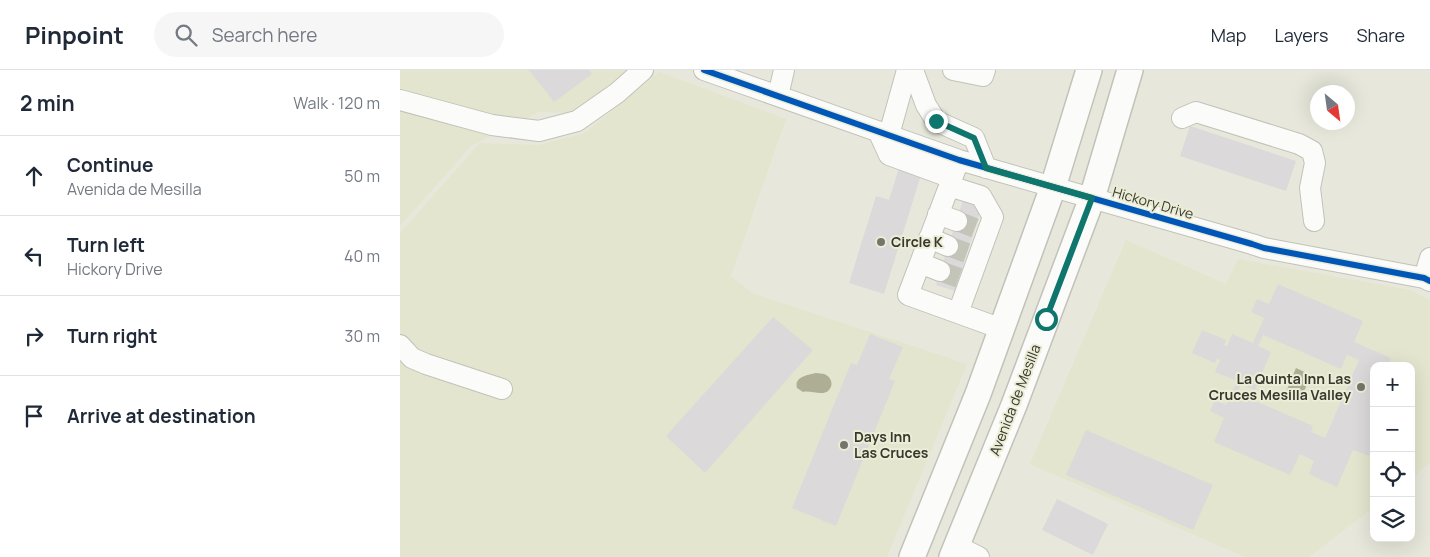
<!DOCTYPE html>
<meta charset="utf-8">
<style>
:root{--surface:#fff;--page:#f6f6f7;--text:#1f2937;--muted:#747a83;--line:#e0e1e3}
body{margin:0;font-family:Manrope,sans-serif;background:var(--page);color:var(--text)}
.controls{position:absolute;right:15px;bottom:15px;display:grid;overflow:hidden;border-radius:10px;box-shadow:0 5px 20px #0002}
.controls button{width:45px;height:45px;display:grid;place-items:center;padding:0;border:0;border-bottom:1px solid var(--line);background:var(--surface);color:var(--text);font:25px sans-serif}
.compass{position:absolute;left:910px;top:15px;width:45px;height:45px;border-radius:50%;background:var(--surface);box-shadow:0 5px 20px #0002;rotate:151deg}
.stop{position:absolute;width:15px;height:15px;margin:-11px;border:4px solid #0f766e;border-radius:50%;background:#fff}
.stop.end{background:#0f766e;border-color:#fff;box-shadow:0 1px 5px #0008}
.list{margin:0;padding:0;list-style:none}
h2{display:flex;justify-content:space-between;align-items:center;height:65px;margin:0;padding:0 20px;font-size:21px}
h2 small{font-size:16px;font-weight:400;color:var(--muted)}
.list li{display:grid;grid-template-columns:32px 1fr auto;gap:15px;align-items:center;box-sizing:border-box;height:80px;padding:0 20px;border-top:1px solid var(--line)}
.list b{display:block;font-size:19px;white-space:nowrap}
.list p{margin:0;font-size:16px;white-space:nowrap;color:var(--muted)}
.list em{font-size:16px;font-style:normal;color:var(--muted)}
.icon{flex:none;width:28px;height:28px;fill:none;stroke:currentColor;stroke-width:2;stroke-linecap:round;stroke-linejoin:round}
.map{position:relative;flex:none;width:1030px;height:487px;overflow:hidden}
header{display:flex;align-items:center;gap:30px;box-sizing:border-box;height:70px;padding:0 25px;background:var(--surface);border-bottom:1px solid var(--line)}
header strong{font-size:24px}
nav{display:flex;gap:28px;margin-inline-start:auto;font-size:18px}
.search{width:350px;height:45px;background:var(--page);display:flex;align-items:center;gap:12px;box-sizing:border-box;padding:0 18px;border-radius:28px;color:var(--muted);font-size:19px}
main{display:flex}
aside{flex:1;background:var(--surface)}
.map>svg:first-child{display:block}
.built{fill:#e4e5ce}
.water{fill:#adae93}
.building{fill:#dbd9da;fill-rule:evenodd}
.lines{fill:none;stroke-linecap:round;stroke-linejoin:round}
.minor-tunnel{stroke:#c4c5b9;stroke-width:20;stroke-dasharray:20 10;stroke-linecap:butt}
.minor-casing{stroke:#c1c2b8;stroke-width:22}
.major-casing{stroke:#c1c2b8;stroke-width:28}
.minor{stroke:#fbfcfa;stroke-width:20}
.major{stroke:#fbfcfa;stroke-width:25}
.cycleway-casing{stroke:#ecedd6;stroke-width:9}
.cycleway{stroke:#0057b8;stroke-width:6}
.route{stroke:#0f766e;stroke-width:6}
.poi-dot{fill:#75766b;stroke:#ecedd6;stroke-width:2}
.labels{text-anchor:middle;stroke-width:4;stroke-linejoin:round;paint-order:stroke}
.street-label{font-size:14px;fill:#38382f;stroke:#ecedd6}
.poi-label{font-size:14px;font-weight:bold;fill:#38382f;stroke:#ecedd6;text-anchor:start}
</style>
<header>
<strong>Pinpoint</strong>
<div class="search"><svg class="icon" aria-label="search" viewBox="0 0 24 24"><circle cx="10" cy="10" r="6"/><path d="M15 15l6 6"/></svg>Search here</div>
<nav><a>Map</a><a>Layers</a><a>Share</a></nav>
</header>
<main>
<aside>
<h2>2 min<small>Walk · 120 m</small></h2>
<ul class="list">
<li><svg class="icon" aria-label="ahead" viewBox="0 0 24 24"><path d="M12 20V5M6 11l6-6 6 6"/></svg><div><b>Continue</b><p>Avenida de Mesilla</p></div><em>50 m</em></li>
<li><svg class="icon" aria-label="left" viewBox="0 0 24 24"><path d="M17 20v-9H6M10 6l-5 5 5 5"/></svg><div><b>Turn left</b><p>Hickory Drive</p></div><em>40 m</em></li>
<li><svg class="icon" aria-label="right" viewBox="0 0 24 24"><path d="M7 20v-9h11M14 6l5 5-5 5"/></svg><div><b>Turn right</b></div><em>30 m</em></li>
<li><svg class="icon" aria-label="arrive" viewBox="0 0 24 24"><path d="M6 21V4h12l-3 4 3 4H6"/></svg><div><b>Arrive at destination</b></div></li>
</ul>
</aside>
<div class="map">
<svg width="1030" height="487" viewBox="0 0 1030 487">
<rect width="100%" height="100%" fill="#e7e8db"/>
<path class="built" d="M 0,0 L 227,0 L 173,43 L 139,42 L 71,76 L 0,156 Z
M 259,2 L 386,49 L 331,206 L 352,223 L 567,294 L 487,487 L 0,487 L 0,163 L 80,73 L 139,75 L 185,63 Z
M 726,170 L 826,214 L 838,189 L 1010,220 L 1030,230 L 1030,393 L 1011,408 L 1011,296 L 974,296 L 974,437 L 909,487 L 845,487 L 630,394 Z"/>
<path class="water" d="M 896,298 L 911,305 L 901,328 L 898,327 L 893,330 L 889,329 L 888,323 L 886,322 Z
M 416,303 C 417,303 424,304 424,304 C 432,307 434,316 428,321 C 422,326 410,320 403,322 L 397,318 C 394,307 407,305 416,303 Z"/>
<path class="building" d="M 129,0 L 189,0 L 192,4 L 154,32 Z
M 790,56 L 896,91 L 886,121 L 780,86 Z
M 499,98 L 521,105 L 484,224 L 449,213 L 476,126 L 489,130 Z
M 563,130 L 582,136 L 555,221 L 536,215 Z
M 878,214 L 963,251 L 954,272 L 991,288 L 988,296 L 974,296 L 974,376 L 969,386 L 953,380 L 937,417 L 909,404 L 914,391 L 900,384 L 890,405 L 814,372 L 824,348 L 810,341 L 815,330 L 826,335 L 837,311 L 815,302 L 820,290 L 817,288 L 815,293 L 792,283 L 802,260 L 826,270 L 824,275 L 827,277 L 832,264 L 853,273 L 864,248 L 851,242 L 857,229 L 869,234 ZM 863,265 L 941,299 L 947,285 L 959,290 L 925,368 L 911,362 L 913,356 L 837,323 L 841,314 L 855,320 L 871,282 L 858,276 Z
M 373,247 L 413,280 L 305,403 L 266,366 Z
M 470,264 L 503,277 L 489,309 L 495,311 L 436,456 L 392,438 L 451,293 L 457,295 Z
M 686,360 L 813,415 L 793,460 L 666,405 Z
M 657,429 L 708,454 L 693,485 L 642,460 Z"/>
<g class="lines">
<path class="minor-tunnel" d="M 557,151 L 575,158
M 548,176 L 567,183
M 540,201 L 559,208"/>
<defs>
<path id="minor" d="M 304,0 L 559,90 L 852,174 L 864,178 L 1024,208 L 1030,211
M 513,0 L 526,35 L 536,51 L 574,68 L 586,98
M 553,0 L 583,6 L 585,0
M 378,26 L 384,0
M 0,30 L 92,55 L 139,61 L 177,51 L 217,23 L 243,0
M 782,48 L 796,42 L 899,74 L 912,81 L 915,93 L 910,118 L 914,151
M 478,61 L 489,85 L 552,108
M 489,65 L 507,0
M 559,90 L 508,225 L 602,259
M 549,116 L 581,126 L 593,147 L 558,243
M 538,144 L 557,151
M 529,168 L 548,176
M 520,193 L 540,201
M 1024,208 L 1030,188
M 0,275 L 12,288 L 26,294 L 102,319
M 557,476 L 579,487"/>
<path id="major" d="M 512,487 L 578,324 L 653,117 L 689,0
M 552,487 L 614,335 L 692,128 L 730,0"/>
</defs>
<use href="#minor" class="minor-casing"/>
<use href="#major" class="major-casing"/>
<use href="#minor" class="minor"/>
<use href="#major" class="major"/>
<defs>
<path id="cycleway" d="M 304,0 L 559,90 L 852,174 L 864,178 L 1024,208 L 1030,211"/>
</defs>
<use href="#cycleway" class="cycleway-casing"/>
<use href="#cycleway" class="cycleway"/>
</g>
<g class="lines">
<path class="route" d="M 536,51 L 574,68 L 586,98 L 692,128 L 646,249"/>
</g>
<g class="poi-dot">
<circle cx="481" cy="172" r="5"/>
<circle cx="961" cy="317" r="5"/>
<circle cx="444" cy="375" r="5"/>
</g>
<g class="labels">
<g class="street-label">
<text transform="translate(753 133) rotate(16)" y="5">Hickory Drive</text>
<text transform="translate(615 330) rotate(-69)" y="5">Avenida de Mesilla</text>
</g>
<g class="poi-label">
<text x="491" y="177">Circle K</text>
<text x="951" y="314" text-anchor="end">La Quinta Inn Las<tspan x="951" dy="16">Cruces Mesilla Valley</tspan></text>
<text x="454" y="372">Days Inn<tspan x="454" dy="16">Las Cruces</tspan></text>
</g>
</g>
</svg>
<div class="controls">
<button>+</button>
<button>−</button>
<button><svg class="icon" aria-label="locate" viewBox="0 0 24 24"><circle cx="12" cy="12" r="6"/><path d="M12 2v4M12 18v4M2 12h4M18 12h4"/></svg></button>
<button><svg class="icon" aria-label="layers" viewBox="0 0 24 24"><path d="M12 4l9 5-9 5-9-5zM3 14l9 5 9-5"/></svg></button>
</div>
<svg class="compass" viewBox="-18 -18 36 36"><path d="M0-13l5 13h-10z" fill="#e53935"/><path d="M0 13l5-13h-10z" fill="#747a83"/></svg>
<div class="stop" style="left:646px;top:249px"></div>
<div class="stop end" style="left:536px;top:51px"></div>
</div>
</main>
